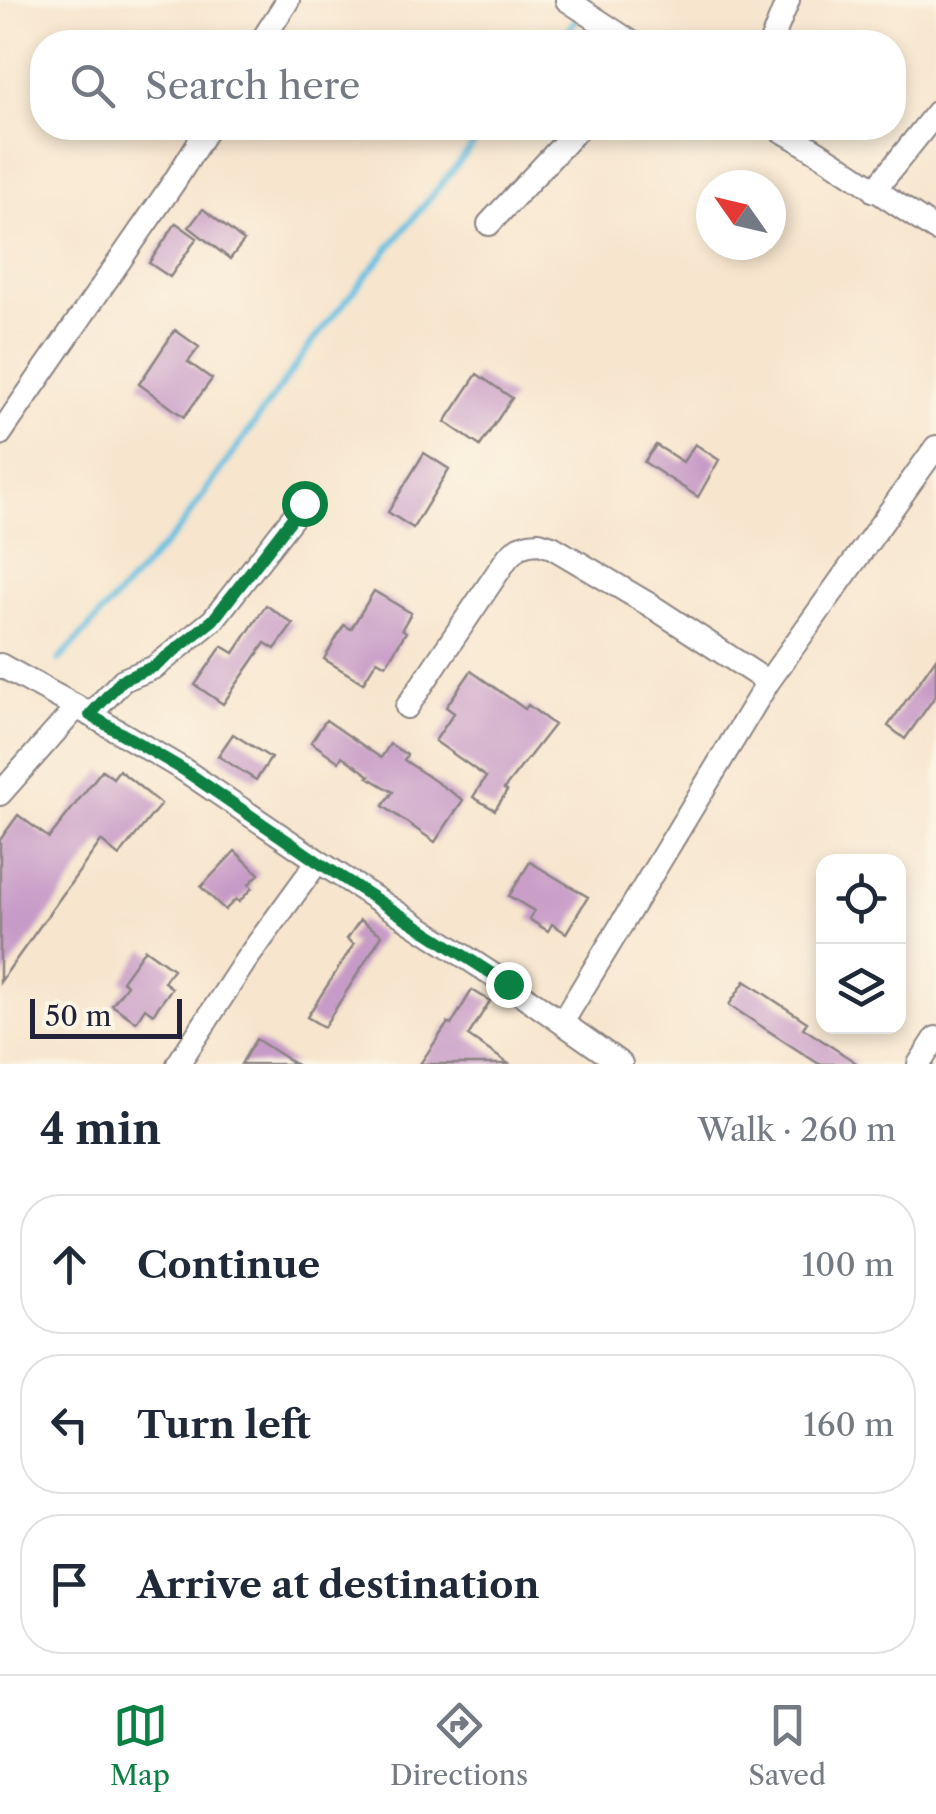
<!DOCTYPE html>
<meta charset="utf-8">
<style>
:root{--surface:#fff;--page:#f6f6f7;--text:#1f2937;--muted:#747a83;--line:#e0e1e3;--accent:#0b8043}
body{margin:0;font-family:"Libre Caslon Text",serif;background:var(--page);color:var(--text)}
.controls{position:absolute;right:30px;bottom:30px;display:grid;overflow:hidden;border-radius:20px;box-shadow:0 5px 15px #0003}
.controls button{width:90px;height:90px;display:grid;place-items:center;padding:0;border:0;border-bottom:2px solid var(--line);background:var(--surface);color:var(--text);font:50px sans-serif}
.compass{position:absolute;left:696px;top:170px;width:90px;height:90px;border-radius:50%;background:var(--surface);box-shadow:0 5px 15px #0003;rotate:304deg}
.scale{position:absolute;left:30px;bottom:25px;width:152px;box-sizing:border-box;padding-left:10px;border:5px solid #22223b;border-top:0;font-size:28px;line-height:35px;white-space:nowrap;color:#22223b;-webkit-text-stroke:8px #fcf5e5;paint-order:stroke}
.stop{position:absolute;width:30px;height:30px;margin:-22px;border:8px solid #0b8043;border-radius:50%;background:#fff}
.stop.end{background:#0b8043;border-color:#fff;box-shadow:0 2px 10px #0008}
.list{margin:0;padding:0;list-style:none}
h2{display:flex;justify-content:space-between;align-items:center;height:130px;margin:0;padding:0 40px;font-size:42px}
h2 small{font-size:32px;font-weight:400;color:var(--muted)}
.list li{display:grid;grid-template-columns:65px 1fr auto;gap:30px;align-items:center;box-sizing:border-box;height:140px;margin:0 20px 20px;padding:0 20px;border:2px solid var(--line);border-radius:40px}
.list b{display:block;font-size:38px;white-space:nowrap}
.list em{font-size:32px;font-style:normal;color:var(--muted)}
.icon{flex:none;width:55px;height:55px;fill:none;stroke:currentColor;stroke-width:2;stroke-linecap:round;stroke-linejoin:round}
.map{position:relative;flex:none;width:936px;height:1064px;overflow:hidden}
.search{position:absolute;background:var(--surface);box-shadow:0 5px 15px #0003;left:30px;right:30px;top:30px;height:110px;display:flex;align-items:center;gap:25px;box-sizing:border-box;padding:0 35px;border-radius:40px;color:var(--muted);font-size:38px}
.sheet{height:610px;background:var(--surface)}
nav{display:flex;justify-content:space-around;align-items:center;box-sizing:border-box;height:140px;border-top:2px solid var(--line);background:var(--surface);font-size:28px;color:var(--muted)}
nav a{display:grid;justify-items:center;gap:5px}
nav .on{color:var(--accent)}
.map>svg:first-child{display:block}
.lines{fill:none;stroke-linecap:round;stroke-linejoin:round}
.stream{stroke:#64bfe2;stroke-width:6}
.building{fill:#c79bc7}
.minor-casing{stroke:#8c8484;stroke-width:26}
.minor{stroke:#fff;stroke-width:22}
.route{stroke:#0b8043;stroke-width:12}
</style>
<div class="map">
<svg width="936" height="1064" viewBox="0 0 936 1064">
<rect width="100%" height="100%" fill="#fcf5e5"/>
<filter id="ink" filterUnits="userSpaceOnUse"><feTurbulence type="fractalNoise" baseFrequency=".01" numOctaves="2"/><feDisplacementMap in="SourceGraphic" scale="20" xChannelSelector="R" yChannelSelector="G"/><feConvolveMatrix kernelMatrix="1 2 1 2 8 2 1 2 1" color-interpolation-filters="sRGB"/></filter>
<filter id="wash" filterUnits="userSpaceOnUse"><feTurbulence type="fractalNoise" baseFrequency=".0048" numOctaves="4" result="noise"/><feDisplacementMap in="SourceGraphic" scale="40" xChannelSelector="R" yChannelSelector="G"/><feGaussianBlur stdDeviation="2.25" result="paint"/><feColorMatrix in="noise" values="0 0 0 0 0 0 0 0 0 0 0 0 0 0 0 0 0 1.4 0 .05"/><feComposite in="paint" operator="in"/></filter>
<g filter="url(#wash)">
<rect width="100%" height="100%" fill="#f7e5cd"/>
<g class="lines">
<path class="stream" d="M 558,42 L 579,16
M 59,660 L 179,529 L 313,341 L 487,128"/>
</g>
<g id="blocks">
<path class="building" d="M 203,209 L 244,241 L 230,259 L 189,227 Z
M 176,223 L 197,238 L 170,277 L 149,263 Z
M 175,330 L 199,347 L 188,362 L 212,379 L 184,417 L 139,384 Z
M 477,374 L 512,398 L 480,446 L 445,422 Z
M 695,444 L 719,460 L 698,497 L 644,462 L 656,445 L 683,462 Z
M 424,453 L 449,469 L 413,528 L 388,512 Z
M 374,591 L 411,613 L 402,629 L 406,632 L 386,665 L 377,660 L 363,683 L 324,659 L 344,625 L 351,629 Z
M 266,605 L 293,624 L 275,649 L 265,643 L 223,704 L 195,685 L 222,646 L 234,653 Z
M 936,658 L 936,695 L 905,739 L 888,726 Z
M 471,671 L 525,709 L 528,705 L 554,725 L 504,789 L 507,791 L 495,810 L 473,797 L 486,777 L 435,741 L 454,713 L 446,707 Z
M 326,720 L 381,758 L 390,744 L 407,755 L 404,760 L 463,800 L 435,842 L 383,806 L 393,792 L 368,777 L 370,776 L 342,756 L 339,762 L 311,742 Z
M 233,734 L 271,758 L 256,780 L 218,756 Z
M 102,770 L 113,778 L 119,770 L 161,804 L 119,856 L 101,841 L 0,982 L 0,840 L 18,815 L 49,838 Z
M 235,851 L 259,874 L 249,884 L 252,888 L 239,902 L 236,899 L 225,910 L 201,887 Z
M 530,862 L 588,897 L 566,933 L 552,924 L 548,931 L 529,919 L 534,911 L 509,896 Z
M 360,920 L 382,935 L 324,1027 L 307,1017 L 354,944 L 347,939 Z
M 145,949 L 173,969 L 164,982 L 172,988 L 153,1014 L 145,1008 L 136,1022 L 112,1005 L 127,985 L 122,981 Z
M 745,981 L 807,1022 L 803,1028 L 858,1064 L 819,1064 L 729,1005 Z
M 472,990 L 490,1001 L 468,1036 L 509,1064 L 420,1064 L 448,1023 L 451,1025 Z
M 256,1039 L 295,1064 L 241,1064 Z"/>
</g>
</g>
<g filter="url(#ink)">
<use href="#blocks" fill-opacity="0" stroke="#8c8484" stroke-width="2.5"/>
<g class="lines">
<defs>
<path id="minor" d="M 567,0 L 631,42
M 261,42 L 288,0
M 771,42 L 788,0
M 777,128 C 832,158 883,196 936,230
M 874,191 L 936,113
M 489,224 L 579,128
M 0,434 L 174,182 L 208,128
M 0,665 L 77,707 L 184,770 L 318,861 L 507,984 L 621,1064
M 407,707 L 508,557 L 519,547 L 529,544 L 539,543 L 552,547 L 650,605 L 768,682
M 90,715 L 123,680 L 155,667 L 213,620 L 304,503
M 0,794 L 77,707
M 563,1021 L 768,682 L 936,447
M 178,1064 L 246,960 L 318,861
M 919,1064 L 936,1038"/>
</defs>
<use href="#minor" class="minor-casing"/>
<use href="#minor" class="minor"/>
</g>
</g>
<g class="lines" filter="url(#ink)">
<path class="route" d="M 304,503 L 213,620 L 155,666 L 122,680 L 90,715 L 184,770 L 318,862 L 508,984"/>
</g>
</svg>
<div class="controls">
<button><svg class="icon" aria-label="locate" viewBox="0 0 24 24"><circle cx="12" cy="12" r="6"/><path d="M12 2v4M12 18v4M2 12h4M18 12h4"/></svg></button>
<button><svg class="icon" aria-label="layers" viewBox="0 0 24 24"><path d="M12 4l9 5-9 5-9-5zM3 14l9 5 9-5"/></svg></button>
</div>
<svg class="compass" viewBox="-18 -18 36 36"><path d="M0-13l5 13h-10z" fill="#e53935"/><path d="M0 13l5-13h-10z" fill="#747a83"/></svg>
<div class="scale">50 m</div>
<div class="stop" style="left:304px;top:503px"></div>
<div class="stop end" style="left:508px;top:984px"></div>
<div class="search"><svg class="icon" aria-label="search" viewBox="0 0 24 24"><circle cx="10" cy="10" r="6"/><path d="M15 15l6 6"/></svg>Search here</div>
</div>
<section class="sheet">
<h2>4 min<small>Walk · 260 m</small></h2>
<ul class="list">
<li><svg class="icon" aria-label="ahead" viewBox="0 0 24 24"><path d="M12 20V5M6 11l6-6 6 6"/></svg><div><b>Continue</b></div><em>100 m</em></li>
<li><svg class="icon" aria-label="left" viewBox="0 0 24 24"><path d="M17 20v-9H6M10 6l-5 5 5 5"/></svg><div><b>Turn left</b></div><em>160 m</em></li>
<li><svg class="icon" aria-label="arrive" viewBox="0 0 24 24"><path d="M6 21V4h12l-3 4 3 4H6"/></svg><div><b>Arrive at destination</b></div></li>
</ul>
</section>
<nav>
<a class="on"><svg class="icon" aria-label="map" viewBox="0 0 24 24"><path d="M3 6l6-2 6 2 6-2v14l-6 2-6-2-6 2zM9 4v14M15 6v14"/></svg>Map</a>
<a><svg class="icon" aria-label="directions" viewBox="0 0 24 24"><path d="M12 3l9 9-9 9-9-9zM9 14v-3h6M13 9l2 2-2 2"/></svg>Directions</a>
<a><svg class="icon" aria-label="saved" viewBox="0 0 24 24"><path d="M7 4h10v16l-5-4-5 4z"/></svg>Saved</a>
</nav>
